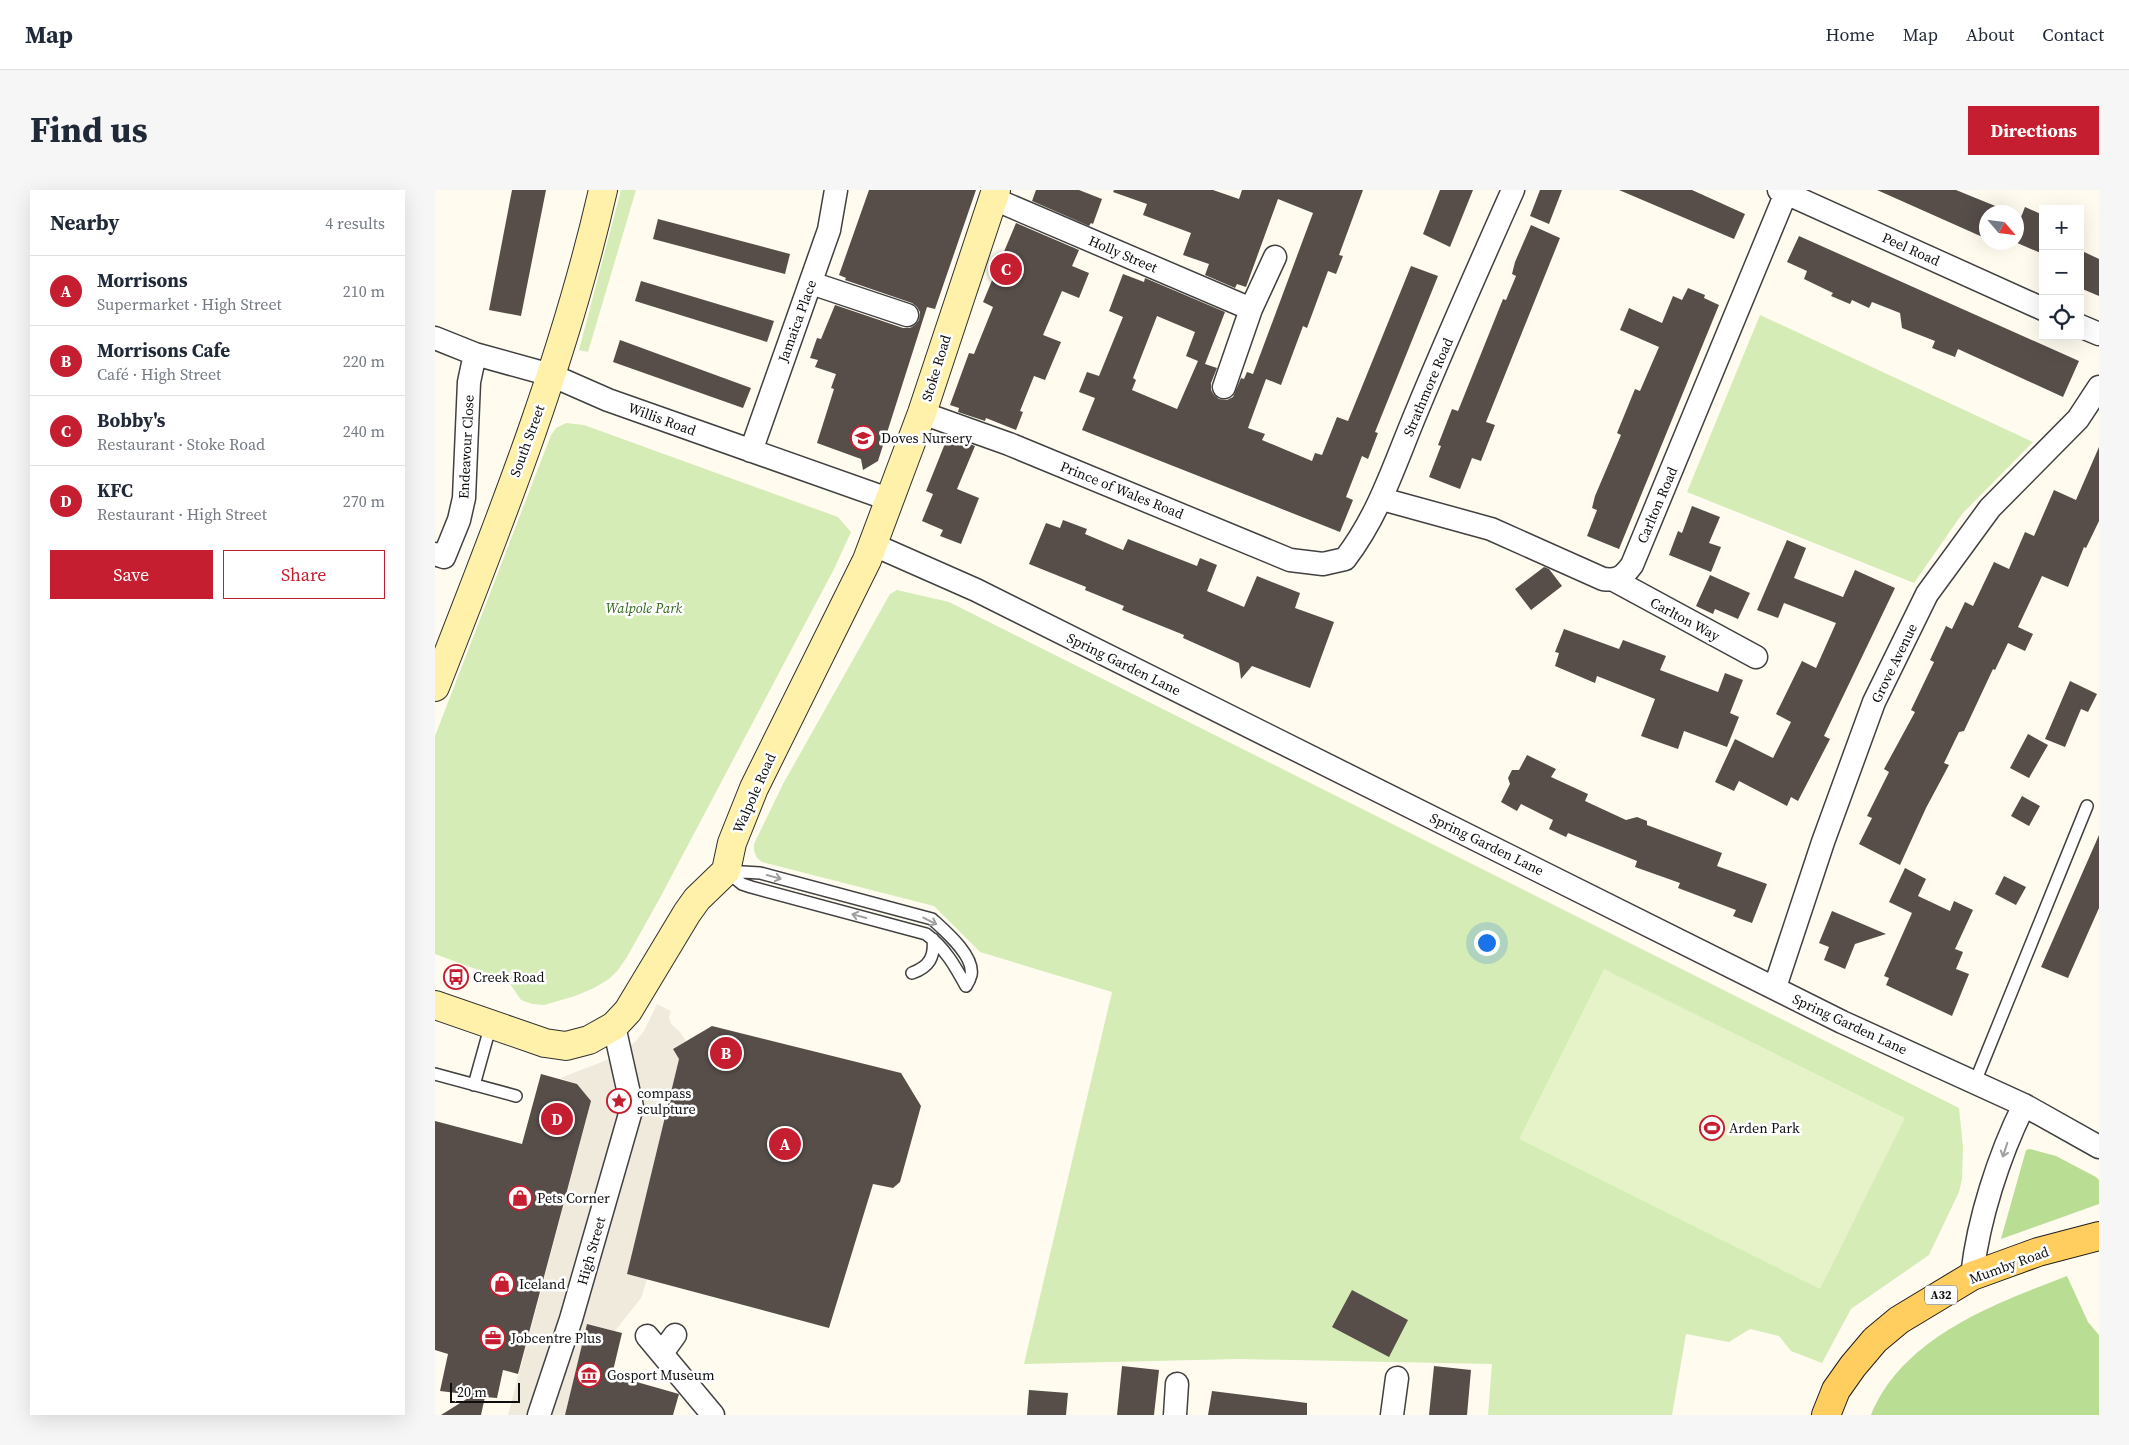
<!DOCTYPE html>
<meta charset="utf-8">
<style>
:root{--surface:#fff;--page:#f6f6f7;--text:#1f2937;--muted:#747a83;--line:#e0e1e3;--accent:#c51e30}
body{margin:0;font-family:"Source Serif 4",serif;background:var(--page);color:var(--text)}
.controls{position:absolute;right:15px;top:15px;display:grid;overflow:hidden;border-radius:0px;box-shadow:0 5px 20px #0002}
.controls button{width:45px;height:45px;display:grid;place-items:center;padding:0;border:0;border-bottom:1px solid var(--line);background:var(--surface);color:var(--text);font:25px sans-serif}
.compass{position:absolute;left:1544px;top:15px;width:45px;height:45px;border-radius:50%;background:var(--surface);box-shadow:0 5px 20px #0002;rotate:118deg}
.scale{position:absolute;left:15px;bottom:12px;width:70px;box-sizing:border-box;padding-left:5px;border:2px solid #0e0e0e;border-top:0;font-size:14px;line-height:18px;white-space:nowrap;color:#0e0e0e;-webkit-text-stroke:4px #fff;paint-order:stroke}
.you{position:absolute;left:1051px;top:752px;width:18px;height:18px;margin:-12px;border:4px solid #fff;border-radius:50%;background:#1a73e8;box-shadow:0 0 0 8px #1a73e833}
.badge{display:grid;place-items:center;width:32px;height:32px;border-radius:50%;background:var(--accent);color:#fff;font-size:16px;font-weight:700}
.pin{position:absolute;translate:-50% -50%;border:2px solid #fff;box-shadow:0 1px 5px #0006}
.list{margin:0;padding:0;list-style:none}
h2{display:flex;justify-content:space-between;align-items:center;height:65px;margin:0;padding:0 20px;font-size:21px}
h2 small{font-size:16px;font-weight:400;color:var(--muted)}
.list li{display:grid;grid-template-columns:32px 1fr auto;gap:15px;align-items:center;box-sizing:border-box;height:70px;padding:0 20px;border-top:1px solid var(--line)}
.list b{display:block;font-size:19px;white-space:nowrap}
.list p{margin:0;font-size:16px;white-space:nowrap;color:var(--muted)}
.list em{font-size:16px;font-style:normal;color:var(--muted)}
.actions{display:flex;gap:10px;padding:15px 20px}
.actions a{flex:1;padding:11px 0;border:1px solid var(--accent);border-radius:0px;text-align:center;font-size:18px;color:var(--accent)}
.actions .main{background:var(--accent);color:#fff}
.icon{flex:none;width:28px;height:28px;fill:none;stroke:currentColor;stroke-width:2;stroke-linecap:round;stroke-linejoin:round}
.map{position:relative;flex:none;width:1664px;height:1225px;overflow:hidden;border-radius:0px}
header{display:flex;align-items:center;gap:30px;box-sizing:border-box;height:70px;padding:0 25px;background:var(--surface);border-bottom:1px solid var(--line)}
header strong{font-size:24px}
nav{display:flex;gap:28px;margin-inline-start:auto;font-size:18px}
.intro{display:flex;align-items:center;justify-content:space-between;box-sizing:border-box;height:120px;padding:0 30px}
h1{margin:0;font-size:35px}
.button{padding:12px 22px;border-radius:0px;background:var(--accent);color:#fff;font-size:18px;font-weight:700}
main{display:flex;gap:30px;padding:0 30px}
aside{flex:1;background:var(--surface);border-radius:0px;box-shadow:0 5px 20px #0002}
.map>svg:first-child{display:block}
.green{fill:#d5ecb6}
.forest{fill:#badd94}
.pitch{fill:#e6f2c8}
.plaza{fill:#f0eadd}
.building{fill:#574e4a;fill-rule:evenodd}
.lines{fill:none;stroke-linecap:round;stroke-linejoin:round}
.lane-casing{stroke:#414141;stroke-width:14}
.street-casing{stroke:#414141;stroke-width:25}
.secondary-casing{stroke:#303030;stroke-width:30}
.primary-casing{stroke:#1f1f1f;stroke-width:30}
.lane{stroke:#fff;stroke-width:11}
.street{stroke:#fff;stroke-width:22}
.secondary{stroke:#fff0aa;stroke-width:28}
.primary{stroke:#ffce5f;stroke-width:28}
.oneway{stroke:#9f9f9f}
.labels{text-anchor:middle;stroke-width:5;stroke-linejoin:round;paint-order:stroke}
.shield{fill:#fff;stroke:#565656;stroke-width:1}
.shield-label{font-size:12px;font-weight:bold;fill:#0e0e0e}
.street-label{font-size:14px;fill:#0e0e0e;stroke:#fff}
.poi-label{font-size:14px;fill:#0e0e0e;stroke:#fff;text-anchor:start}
.park-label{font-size:14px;font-style:italic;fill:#2f691a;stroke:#fff}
</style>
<header>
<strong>Map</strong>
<nav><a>Home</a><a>Map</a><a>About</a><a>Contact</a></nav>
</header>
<div class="intro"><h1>Find us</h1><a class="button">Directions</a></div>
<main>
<aside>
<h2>Nearby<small>4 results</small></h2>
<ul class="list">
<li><span class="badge">A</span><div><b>Morrisons</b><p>Supermarket · High Street</p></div><em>210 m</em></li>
<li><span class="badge">B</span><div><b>Morrisons Cafe</b><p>Café · High Street</p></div><em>220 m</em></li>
<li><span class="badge">C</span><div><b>Bobby's</b><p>Restaurant · Stoke Road</p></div><em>240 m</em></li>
<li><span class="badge">D</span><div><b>KFC</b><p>Restaurant · High Street</p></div><em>270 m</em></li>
</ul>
<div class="actions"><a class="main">Save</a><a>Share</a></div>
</aside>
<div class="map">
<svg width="1664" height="1225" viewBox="0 0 1664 1225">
<rect width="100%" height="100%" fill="#fffbef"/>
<path class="green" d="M 186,0 L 201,0 L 153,162 L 144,160 Z
M 1325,125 L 1598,252 L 1527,324 L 1479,393 L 1252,302 Z
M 131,233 L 149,235 L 403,327 L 416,342 L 399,379 L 226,706 L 192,767 L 183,780 L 174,789 L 159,798 L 140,806 L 109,815 L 97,814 L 86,810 L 73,791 L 0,764 L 0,546 L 116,245 L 121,238 Z
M 462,400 L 514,412 L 1524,918 L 1528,958 L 1527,989 L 1524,1002 L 1494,1065 L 1416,1119 L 1387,1173 L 1356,1161 L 1344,1146 L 1315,1139 L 1294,1152 L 1251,1144 L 1237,1225 L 1053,1225 L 1057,1174 L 804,1169 L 589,1174 L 677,802 L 545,762 L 499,716 L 327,672 L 322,668 L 319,661 L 319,654 L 348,594 L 455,404 Z"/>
<path class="forest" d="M 1595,959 L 1621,966 L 1661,987 L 1664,990 L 1664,1014 L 1566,1049 L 1591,960 Z
M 1632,1086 L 1653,1132 L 1664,1145 L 1664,1225 L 1436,1225 C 1468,1147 1559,1114 1632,1086 Z"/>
<path class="pitch" d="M 1169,779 L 1470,928 L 1385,1099 L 1084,949 Z"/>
<path class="plaza" d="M 222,814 L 236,821 L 234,827 L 236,834 L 245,842 L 251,851 L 238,859 L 244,869 L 192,1084 L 212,1089 L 206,1108 L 180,1141 L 153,1134 L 130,1225 L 73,1225 L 156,912 L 142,894 L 125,888 L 172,870 L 200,852 L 209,841 Z"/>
<path class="building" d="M 77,0 L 111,0 L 86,126 L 54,120 Z
M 434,0 L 541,0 L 500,119 L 492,117 L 443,271 L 428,280 L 426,269 L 382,253 L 399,199 L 396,198 L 401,184 L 380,177 L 383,170 L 375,168 L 382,148 L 386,149 L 400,115 L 468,138 L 475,138 L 480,135 L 484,130 L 485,122 L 482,117 L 477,113 L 410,90 L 411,88 L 404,85 Z
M 601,0 L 644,0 L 667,9 L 658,34 L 656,33 L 654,36 L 597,11 Z
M 679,0 L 778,0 L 804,9 L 807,0 L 928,0 L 904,65 L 908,66 L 901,84 L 893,81 L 872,138 L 868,136 L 846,195 L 831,189 L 813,238 L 830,244 L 827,250 L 877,271 L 880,263 L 887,265 L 902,227 L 913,231 L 976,76 L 1003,86 L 940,242 L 943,243 L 933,269 L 927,266 L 911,307 L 918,310 L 905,342 L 647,240 L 660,208 L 644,202 L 652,182 L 664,186 L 688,127 L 674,121 L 688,84 L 709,92 L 710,88 L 790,122 L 770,174 L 782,178 L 776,193 L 776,200 L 779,205 L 784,209 L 792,210 L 798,207 L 806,188 L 809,189 L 812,182 L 818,184 L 878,23 L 843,9 L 811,97 L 802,94 L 800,98 L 770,85 L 774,74 L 748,65 L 756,43 L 708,25 L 712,14 L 678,2 ZM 722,126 L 760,142 L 751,166 L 763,171 L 742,219 L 697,200 L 701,190 L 698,188 Z
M 1005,0 L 1038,0 L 1015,57 L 988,44 Z
M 1105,0 L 1127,0 L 1114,34 L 1095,26 Z
M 1184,0 L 1257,0 L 1310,24 L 1299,49 Z
M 1442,0 L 1521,0 L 1575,22 L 1552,22 L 1552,49 Z
M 1590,17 L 1608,25 L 1608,64 L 1580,52 L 1582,52 L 1582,25 L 1586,27 Z
M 223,29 L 355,64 L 350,84 L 218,49 Z
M 581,33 L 644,60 L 637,76 L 654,83 L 644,108 L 627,101 L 608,145 L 626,152 L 610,190 L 599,186 L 585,221 L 588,222 L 581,240 L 551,228 L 550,231 L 523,222 L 524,218 L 515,215 L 534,163 L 539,164 L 558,117 L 548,112 Z
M 1096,35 L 1125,48 L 1051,232 L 1060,235 L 1046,271 L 1037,268 L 1025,299 L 994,287 L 1006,256 L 1003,255 L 1017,219 L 1023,221 L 1068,109 L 1071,110 L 1081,86 L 1077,84 L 1080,72 Z
M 1364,46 L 1644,171 L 1628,207 L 1523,159 L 1520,167 L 1497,158 L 1500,151 L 1467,138 L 1465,123 L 1437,112 L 1434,118 L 1417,110 L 1415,114 L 1396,106 L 1398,103 L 1369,89 L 1372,81 L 1352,72 Z
M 1645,60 L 1664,69 L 1664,106 L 1645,98 Z
M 206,91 L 339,131 L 332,152 L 200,111 Z
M 1253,98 L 1270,105 L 1269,108 L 1284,115 L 1184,359 L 1152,346 L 1162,320 L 1157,318 L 1160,306 L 1186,245 L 1182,243 L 1200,199 L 1205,201 L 1224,157 L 1185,140 L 1194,118 L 1227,133 L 1238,106 L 1247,110 Z
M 185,150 L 316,198 L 308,218 L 178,172 Z
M 513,246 L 540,256 L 522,299 L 544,308 L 526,354 L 505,346 L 508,340 L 487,331 L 498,304 L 491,301 Z
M 1664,257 L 1664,331 L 1651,358 L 1649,357 L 1633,397 L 1607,386 L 1583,437 L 1598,444 L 1590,461 L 1573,453 L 1560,480 L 1558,479 L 1529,541 L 1524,542 L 1509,573 L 1514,575 L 1491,618 L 1465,675 L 1424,654 L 1437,628 L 1432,626 L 1454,582 L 1449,579 L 1480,522 L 1476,520 L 1499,472 L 1495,470 L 1511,436 L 1517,439 L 1530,412 L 1538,416 L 1559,372 L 1574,379 L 1590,342 L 1599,346 L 1619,300 L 1641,310 Z
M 1257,316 L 1285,327 L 1274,353 L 1286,357 L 1276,382 L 1234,365 L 1243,341 L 1247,343 Z
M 628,330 L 652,339 L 650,344 L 688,360 L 693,349 L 762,376 L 765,368 L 782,375 L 772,401 L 809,417 L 822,386 L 865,403 L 860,418 L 899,432 L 875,498 L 817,476 L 806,489 L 804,473 L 748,448 L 749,445 L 687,420 L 689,416 L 650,400 L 651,397 L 594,374 L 611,333 L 625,338 Z
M 1352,350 L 1371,358 L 1359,388 L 1408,407 L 1420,380 L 1460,398 L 1389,546 L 1395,549 L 1363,611 L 1356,607 L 1352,616 L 1304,591 L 1299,601 L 1280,592 L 1300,549 L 1338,568 L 1356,532 L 1341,524 L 1367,471 L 1381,478 L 1401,433 L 1349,413 L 1343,428 L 1322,420 Z
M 1109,377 L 1114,379 L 1127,396 L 1096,420 L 1080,399 Z
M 1275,385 L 1315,403 L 1303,429 L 1280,419 L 1278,424 L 1261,416 Z
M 1129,439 L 1184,459 L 1188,450 L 1231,466 L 1225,480 L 1283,502 L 1290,483 L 1308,490 L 1295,523 L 1304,527 L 1292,557 L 1249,541 L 1243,559 L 1206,546 L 1220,509 L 1162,486 L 1160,493 L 1120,476 L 1124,463 L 1120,462 Z
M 1635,491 L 1662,504 L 1653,522 L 1646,519 L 1630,557 L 1610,549 Z
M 1593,544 L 1613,555 L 1594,588 L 1575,578 Z
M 1092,565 L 1121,579 L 1116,587 L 1153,604 L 1150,611 L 1191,630 L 1202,627 L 1212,631 L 1212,635 L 1287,663 L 1282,676 L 1332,694 L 1317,733 L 1298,726 L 1301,720 L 1243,698 L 1245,693 L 1200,677 L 1202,671 L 1133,643 L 1131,647 L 1114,639 L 1118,630 L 1086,614 L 1082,621 L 1066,612 L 1075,594 L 1073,588 L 1077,580 L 1084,580 Z
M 1587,606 L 1605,616 L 1594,636 L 1576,626 Z
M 1664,645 L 1664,718 L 1633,788 L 1606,777 Z
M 1470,678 L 1491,689 L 1483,706 L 1515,721 L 1519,711 L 1538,720 L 1520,759 L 1528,762 L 1521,779 L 1534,784 L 1517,826 L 1451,795 L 1454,788 L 1449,786 L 1477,723 L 1454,712 Z
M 1569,686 L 1591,697 L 1581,715 L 1560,704 Z
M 1397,721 L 1451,744 L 1420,754 L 1410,779 L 1389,770 L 1394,757 L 1384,753 Z
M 277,836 L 466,883 L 486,916 L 465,992 L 458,998 L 438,994 L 394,1138 L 192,1084 L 244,869 L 238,859 Z
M 106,884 L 142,894 L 156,911 L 83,1184 L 68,1180 L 62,1208 L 50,1207 L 46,1225 L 6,1225 L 38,1205 L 5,1201 L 13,1164 L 0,1160 L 0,931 L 87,954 Z
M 917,1100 L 973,1130 L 954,1167 L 897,1137 Z
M 152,1134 L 187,1143 L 177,1185 L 244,1204 L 238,1225 L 130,1225 Z
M 687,1176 L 724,1180 L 719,1225 L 682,1225 Z
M 999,1176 L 1036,1180 L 1032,1225 L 994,1225 Z
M 594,1200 L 633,1203 L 631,1225 L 592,1225 Z
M 777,1201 L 872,1213 L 872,1225 L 773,1225 Z"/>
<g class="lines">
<defs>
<path id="lane" d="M 291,681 L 325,683 L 497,729 C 509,740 540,766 536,785 C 535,789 533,793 531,796
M 291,681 L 307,694 L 316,697 L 491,744 C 510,758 520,776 531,796
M 477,783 C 494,777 500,767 498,749
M 0,884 L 81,906
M 1540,892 L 1652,616
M 39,895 L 56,834"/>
<path id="street" d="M 1344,0 L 1608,119
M 559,9 L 816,119
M 376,93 L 472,125
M 1645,136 L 1664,144
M 0,148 L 40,164 L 116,185 L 173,210 L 456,310
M 789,197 L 816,119 L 840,67
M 487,223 L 574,254 L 855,370 L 888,374 L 910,369 C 944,325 960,273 981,223 C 1012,148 1045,74 1078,0
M 316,261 L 394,40 L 401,0
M 947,309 L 1056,339 L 1168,389 C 1183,391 1188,387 1197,375 L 1351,3
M 439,355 L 541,400 L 1407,832 L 1589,915 L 1664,957
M 0,364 L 9,367 L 24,330 L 29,308 L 34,192 L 40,164
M 1179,390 L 1321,467
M 1340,797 L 1388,652 L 1439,512 L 1492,404 L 1555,318 L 1643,229 L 1664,197
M 1537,1086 C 1543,1030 1564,965 1589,915
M 212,1146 L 278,1225
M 227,1163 L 240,1145
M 104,1225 L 136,1129 L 197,917 L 179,836
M 740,1225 L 742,1194
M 957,1225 L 962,1188"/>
<path id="secondary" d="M 0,497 C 64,334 129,171 168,0
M 0,815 L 110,853 L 131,856 L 154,850 L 179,836 L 193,821 L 252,723 L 262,709 L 291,681 L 297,653 L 319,598 L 432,370 L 487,223 L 561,0"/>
<path id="primary" d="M 1391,1225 L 1401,1200 L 1418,1176 L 1440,1150 L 1464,1130 L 1537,1086 L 1603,1062 L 1664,1046"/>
</defs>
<use href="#lane" class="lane-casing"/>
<use href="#street" class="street-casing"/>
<use href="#secondary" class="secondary-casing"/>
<use href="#primary" class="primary-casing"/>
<use href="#lane" class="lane"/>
<use href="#street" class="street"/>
<use href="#secondary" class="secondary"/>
<use href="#primary" class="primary"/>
</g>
<defs><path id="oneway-shaft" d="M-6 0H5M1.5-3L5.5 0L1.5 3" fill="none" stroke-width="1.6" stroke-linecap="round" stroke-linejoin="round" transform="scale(1.25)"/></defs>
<g class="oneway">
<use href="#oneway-shaft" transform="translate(339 687) rotate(15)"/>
<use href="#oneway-shaft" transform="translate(424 726) rotate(-165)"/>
<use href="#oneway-shaft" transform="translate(495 731) rotate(27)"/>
<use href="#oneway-shaft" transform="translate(1570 960) rotate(108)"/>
</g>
<defs>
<symbol id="school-ring" viewBox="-11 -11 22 22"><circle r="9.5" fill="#fff" stroke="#c51e30" stroke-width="1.5"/><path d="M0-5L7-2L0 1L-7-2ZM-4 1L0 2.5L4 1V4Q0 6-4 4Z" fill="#c51e30"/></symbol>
<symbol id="bus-ring" viewBox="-11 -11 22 22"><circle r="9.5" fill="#fff" stroke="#c51e30" stroke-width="1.5"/><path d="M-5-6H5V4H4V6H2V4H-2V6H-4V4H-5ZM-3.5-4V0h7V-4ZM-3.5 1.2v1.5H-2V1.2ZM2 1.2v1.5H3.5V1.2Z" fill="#c51e30"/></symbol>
<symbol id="sight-ring" viewBox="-11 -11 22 22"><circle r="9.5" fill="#fff" stroke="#c51e30" stroke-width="1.5"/><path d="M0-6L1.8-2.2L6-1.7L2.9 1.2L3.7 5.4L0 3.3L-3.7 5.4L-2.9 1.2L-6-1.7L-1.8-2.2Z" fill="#c51e30"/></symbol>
<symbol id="stadium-ring" viewBox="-11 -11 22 22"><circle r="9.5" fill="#fff" stroke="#c51e30" stroke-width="1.5"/><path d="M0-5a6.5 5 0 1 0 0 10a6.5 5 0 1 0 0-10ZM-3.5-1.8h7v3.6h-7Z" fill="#c51e30"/></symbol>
<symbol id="shop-ring" viewBox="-11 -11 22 22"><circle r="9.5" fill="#fff" stroke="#c51e30" stroke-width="1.5"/><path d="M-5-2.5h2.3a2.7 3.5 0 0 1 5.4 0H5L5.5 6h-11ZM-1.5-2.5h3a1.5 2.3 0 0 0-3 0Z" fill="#c51e30"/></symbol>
<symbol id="office-ring" viewBox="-11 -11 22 22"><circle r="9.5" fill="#fff" stroke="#c51e30" stroke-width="1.5"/><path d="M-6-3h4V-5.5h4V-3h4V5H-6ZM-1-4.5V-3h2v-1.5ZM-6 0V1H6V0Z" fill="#c51e30"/></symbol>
<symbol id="museum-ring" viewBox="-11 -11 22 22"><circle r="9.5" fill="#fff" stroke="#c51e30" stroke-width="1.5"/><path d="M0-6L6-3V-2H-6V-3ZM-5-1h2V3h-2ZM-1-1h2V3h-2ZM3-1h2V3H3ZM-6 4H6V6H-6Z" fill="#c51e30"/></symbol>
</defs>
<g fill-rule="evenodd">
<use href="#school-ring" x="414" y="234" width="28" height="28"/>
<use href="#bus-ring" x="7" y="773" width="28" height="28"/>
<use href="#sight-ring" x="170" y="897" width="28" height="28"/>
<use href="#stadium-ring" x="1263" y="924" width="28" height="28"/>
<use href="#shop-ring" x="71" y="994" width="28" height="28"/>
<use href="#shop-ring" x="53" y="1080" width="28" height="28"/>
<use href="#office-ring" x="44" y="1134" width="28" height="28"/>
<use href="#museum-ring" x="140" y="1171" width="28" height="28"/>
</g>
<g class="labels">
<rect class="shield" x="1490" y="1095.5" width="32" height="19" rx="4"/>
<g class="shield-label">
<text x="1506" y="1109">A32</text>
</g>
<g class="street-label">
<text transform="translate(1476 59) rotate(24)" y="5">Peel Road</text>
<text transform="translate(688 64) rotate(23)" y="5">Holly Street</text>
<text transform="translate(362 131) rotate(-70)" y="5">Jamaica Place</text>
<text transform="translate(501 178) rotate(-73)" y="5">Stoke Road</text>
<text transform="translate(993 197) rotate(-67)" y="5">Strathmore Road</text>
<text transform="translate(227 229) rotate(20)" y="5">Willis Road</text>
<text transform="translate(92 251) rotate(-70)" y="5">South Street</text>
<text transform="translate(31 257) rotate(-87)" y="5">Endeavour Close</text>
<text transform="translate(687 300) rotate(22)" y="5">Prince of Wales Road</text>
<text transform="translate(1222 315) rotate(-67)" y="5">Carlton Road</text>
<text transform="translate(1250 429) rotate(28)" y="5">Carlton Way</text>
<text transform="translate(1459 473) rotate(-64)" y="5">Grove Avenue</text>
<text transform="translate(689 474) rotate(26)" y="5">Spring Garden Lane</text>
<text transform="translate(319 603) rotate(-66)" y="5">Walpole Road</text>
<text transform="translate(1052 654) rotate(26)" y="5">Spring Garden Lane</text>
<text transform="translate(1415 834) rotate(25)" y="5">Spring Garden Lane</text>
<text transform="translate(156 1061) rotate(-74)" y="5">High Street</text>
<text transform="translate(1574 1075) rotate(-20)" y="5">Mumby Road</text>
</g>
<g class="poi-label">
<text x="446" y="253">Doves Nursery</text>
<text x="38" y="792">Creek Road</text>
<text x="202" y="908">compass<tspan x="202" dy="16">sculpture</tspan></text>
<text x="1294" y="943">Arden Park</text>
<text x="102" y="1013">Pets Corner</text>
<text x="84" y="1099">Iceland</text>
<text x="76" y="1153">Jobcentre Plus</text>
<text x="172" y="1190">Gosport Museum</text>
</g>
<g class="park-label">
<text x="209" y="423">Walpole Park</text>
</g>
</g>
</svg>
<div class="controls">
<button>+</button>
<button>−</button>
<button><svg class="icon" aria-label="locate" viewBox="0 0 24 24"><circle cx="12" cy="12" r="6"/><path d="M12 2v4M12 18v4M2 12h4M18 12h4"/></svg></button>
</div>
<svg class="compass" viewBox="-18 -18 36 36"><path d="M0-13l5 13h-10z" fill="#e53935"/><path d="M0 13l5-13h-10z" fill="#747a83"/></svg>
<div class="scale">20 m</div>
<div class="you"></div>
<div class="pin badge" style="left:350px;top:954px">A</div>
<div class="pin badge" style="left:291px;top:863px">B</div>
<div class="pin badge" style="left:571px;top:79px">C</div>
<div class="pin badge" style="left:122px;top:929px">D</div>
</div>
</main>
